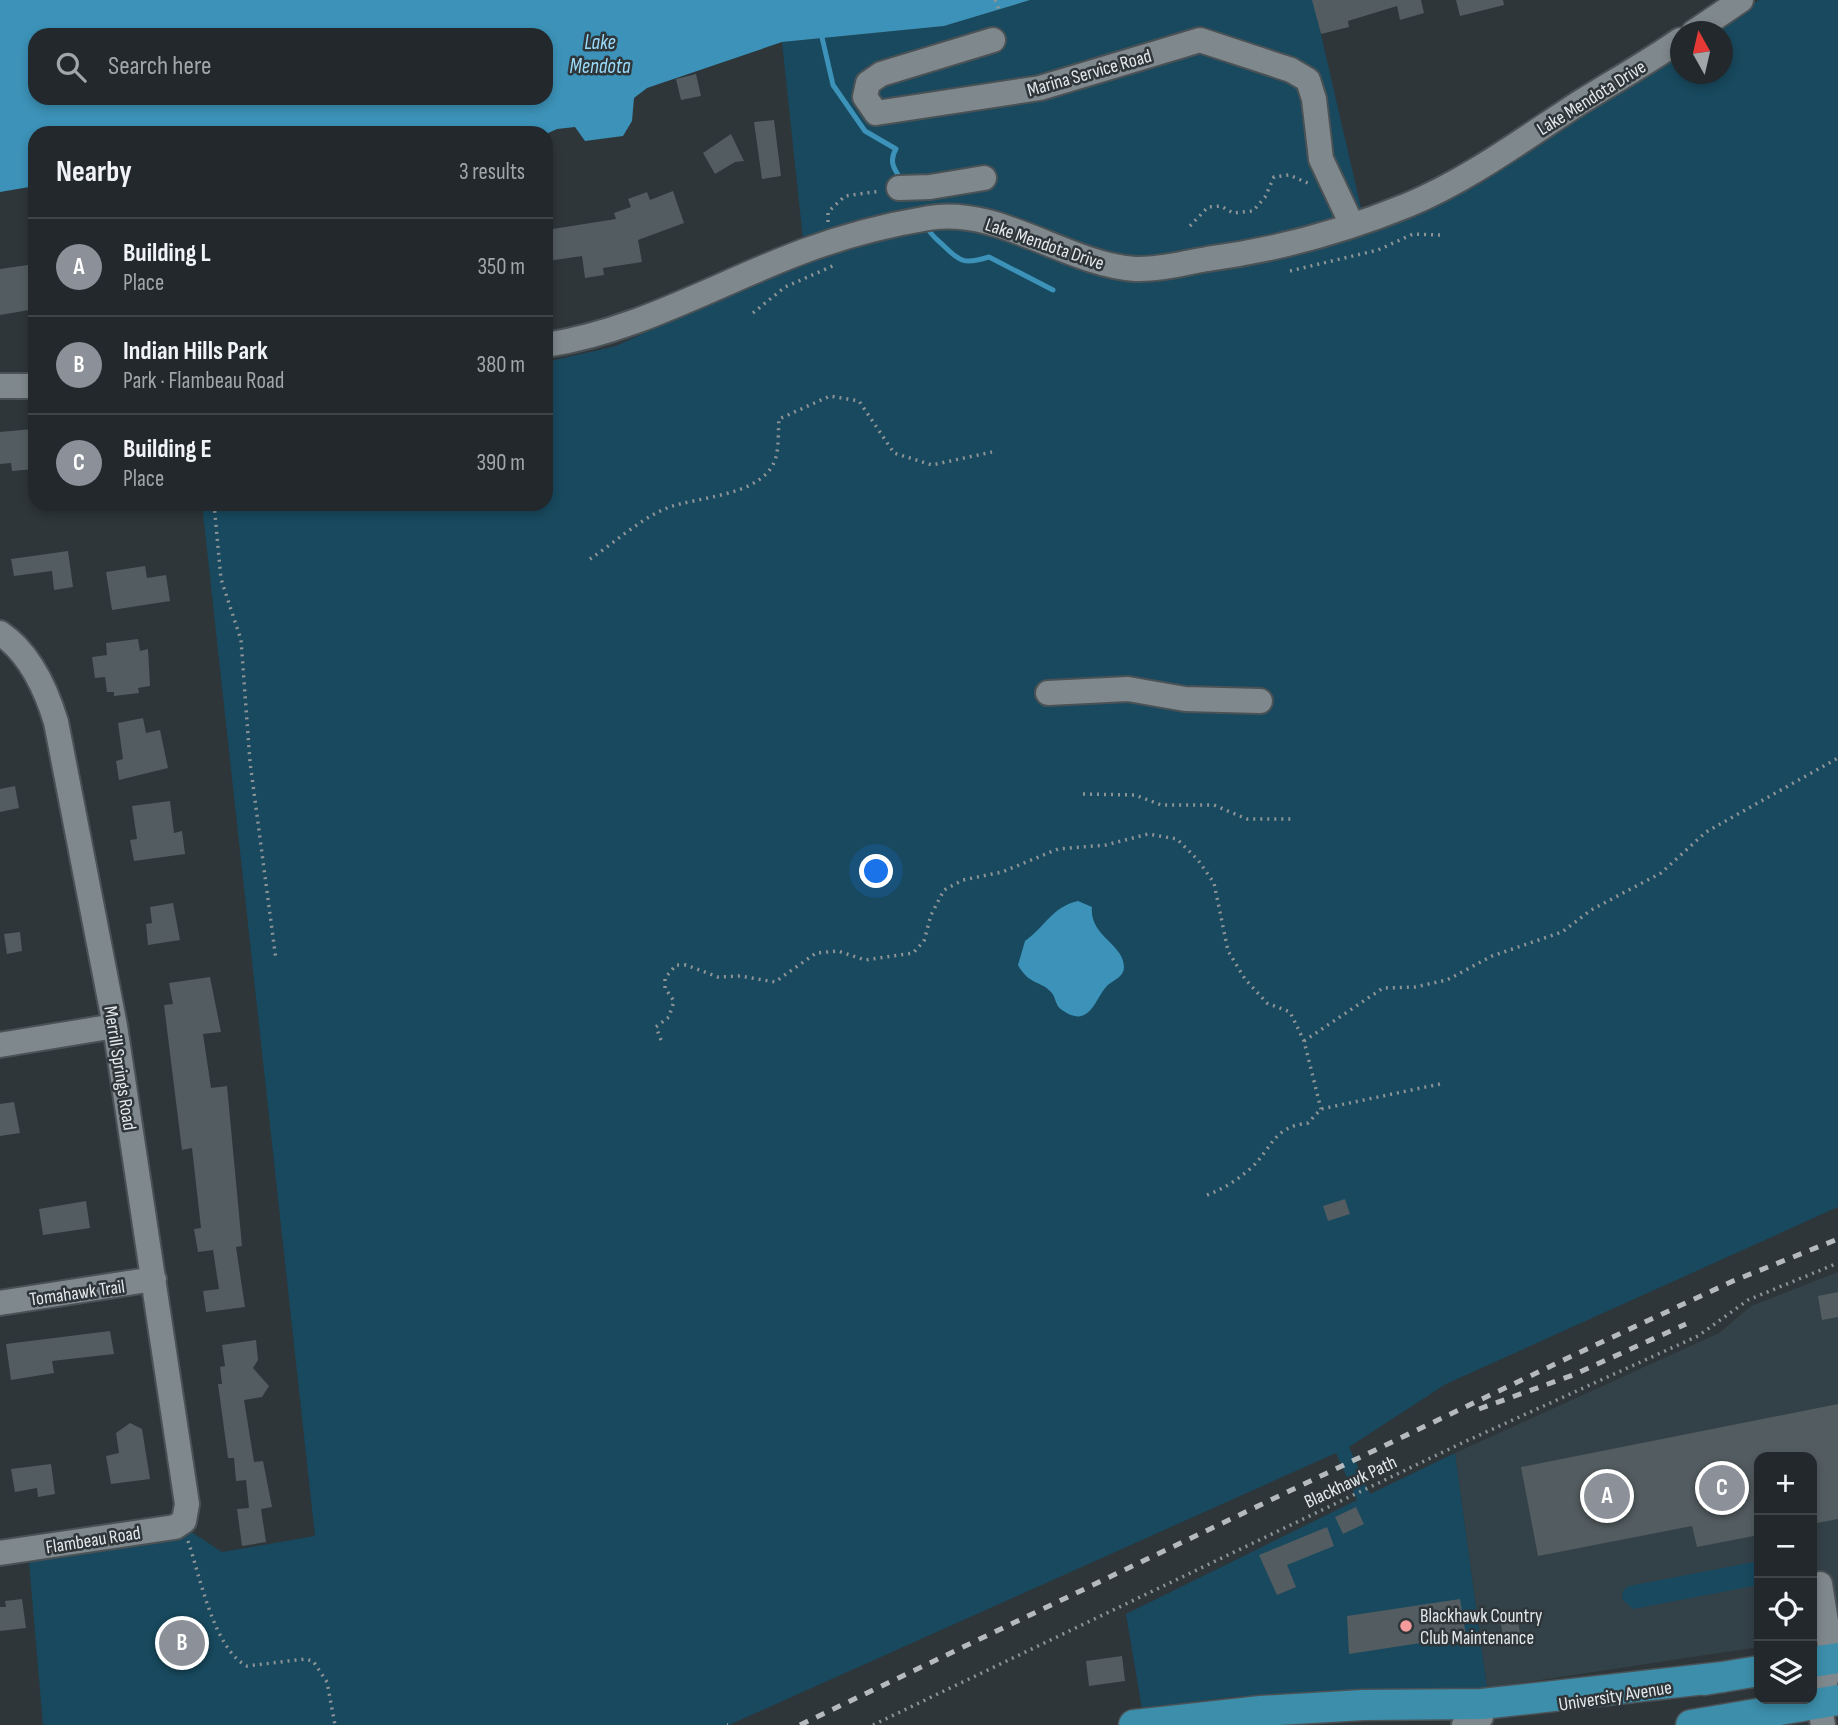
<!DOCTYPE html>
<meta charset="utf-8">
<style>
:root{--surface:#22282c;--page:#2a3034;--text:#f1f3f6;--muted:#a2a6a9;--line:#3f4448;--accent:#8c9099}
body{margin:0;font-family:"Sofia Sans Condensed",sans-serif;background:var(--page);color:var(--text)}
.controls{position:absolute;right:21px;bottom:21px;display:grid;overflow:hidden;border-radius:14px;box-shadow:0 4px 10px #0003}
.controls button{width:63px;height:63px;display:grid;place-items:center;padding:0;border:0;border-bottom:2px solid var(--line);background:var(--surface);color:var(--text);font:35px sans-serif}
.compass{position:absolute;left:1670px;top:21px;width:63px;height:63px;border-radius:50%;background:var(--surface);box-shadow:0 4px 10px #0003;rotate:352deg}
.you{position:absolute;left:877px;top:872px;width:24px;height:24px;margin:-18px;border:5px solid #fff;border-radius:50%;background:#1a73e8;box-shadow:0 0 0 10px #1a73e833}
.badge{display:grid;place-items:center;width:46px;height:46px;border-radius:50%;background:var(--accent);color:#fff;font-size:23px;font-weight:700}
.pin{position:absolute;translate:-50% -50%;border:4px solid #fff;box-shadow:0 2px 7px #0006}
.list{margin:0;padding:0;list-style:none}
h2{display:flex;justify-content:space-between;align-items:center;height:91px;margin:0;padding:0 28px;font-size:30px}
h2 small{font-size:23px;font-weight:400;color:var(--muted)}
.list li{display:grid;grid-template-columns:46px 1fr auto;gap:21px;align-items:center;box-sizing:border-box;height:98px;padding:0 28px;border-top:2px solid var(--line)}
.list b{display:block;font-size:26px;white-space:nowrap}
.list p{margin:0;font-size:23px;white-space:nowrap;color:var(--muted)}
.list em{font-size:23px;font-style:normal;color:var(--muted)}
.icon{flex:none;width:38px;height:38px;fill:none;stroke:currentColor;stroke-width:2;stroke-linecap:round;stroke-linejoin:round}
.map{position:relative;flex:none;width:1838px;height:1725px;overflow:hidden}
.search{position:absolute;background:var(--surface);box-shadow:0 4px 10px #0003;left:28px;top:28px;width:525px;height:77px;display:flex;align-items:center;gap:18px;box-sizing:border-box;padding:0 24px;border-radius:21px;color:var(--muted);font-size:26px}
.panel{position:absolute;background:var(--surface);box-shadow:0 4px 10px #0003;left:28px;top:126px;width:525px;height:385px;border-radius:21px}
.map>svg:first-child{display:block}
.built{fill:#334148}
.green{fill:#18495e}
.water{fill:#3c92b8;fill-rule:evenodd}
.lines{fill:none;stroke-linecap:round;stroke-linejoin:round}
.stream{stroke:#3c92b8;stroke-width:5}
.building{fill:#535c60}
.minor-casing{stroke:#4b5256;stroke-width:28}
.major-casing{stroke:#4b5256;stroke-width:33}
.path{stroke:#8d9497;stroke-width:3.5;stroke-dasharray:2 5;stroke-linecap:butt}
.minor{stroke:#7f888c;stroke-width:24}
.major{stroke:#3c8eab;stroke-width:30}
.rail{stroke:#b4babd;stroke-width:5;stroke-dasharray:9 9;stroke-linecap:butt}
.poi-dot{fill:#f59b9b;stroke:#2e363a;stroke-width:2.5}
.labels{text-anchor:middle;stroke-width:5;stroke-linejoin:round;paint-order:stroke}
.street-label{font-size:19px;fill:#e3e8eb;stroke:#2e363a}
.poi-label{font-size:19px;fill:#e3e8eb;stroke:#2e363a;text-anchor:start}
.water-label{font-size:21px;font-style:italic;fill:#9bdbfa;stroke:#2e363a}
</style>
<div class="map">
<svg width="1838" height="1725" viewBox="0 0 1838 1725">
<rect width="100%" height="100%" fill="#2e363a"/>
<path class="built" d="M 1838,1272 L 1838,1635 L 1812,1639 L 1812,1457 L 1759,1457 L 1759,1647 L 1487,1688 L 1455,1453 L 1719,1333 L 1751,1306 Z"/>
<path class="green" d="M 1030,0 L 1313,0 L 1361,208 L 1375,231 L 1480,184 L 1680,52 L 1680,74 L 1722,74 L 1722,32 L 1711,31 L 1759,0 L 1838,0 L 1838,1207 L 1446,1384 L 1349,1447 L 1370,1494 L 1455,1453 L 1487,1688 L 1232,1697 L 1142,1709 L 1126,1614 L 1357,1500 L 1336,1453 L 729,1725 L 43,1725 L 29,1562 L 179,1540 L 190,1531 L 222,1552 L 315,1536 L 202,504 L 546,504 L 546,362 L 616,346 L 805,258 L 782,42 L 944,26 Z
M 1759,1561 L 1759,1585 L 1633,1609 L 1622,1599 L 1623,1591 L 1629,1586 Z"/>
<path class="water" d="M 0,0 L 1030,0 L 944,26 L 782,42 L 647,88 L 634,98 L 632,121 L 623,136 L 585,141 L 575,127 L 557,129 L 546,134 L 35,133 L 35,186 L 0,192 ZM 35,35 L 546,35 L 546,98 L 35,98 Z
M 1078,901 L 1092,907 C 1089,936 1124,944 1124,967 C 1124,978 1112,980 1106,987 C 1094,1001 1089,1029 1062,1010 C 1055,1006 1056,997 1051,992 C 1040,980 1030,986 1018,965 L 1025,941 C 1045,927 1052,907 1078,901 Z"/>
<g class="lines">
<path class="stream" d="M 821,33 L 833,85 L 865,131 L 896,149 C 888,162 895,170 902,181
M 927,227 C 932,237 937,239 945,247 C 961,263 966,264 989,257 L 1053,290"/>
</g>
<path class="building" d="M 1312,0 L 1421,0 L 1424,13 L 1400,20 L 1397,6 L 1348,21 L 1349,27 L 1321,34 Z
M 1456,0 L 1503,0 L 1504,5 L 1460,16 Z
M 696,74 L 701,96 L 681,100 L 676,79 Z
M 774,120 L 781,176 L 762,179 L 754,122 Z
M 731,134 L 744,161 L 735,162 L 715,174 L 703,153 Z
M 673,191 L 684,223 L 638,240 L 642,262 L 603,268 L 604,275 L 585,278 L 582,256 L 548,261 L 546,257 L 546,230 L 616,219 L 614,213 L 631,207 L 628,199 L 647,192 L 650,200 Z
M 35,264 L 35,309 L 0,315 L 0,269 Z
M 32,429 L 35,469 L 12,471 L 11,463 L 0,464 L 0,432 Z
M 68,551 L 73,587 L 54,590 L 52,571 L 14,576 L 11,559 Z
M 145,566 L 147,578 L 166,575 L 170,601 L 112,610 L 106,572 Z
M 138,639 L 140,651 L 148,649 L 150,686 L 138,688 L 139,693 L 114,696 L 114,692 L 107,692 L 105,677 L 95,678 L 92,657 L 107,655 L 106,643 Z
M 143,718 L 146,733 L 160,730 L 168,768 L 119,780 L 116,761 L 123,759 L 118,723 Z
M 15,786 L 19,808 L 0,812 L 0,789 Z
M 170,801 L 174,833 L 182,831 L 185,854 L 134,861 L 130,840 L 137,839 L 132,806 Z
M 173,903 L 180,940 L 148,945 L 146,924 L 152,923 L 150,907 Z
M 20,932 L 22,951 L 7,954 L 4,934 Z
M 210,977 L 221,1032 L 203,1034 L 211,1088 L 227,1086 L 242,1246 L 236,1247 L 245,1307 L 206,1312 L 203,1291 L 219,1289 L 213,1250 L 198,1252 L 194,1229 L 201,1228 L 192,1148 L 182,1150 L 164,1005 L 173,1004 L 169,983 Z
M 14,1102 L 20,1133 L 0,1136 L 0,1104 Z
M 1345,1199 L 1350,1214 L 1328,1221 L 1323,1206 Z
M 86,1201 L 90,1228 L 43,1235 L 39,1209 Z
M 1838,1292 L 1838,1317 L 1822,1320 L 1818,1296 Z
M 110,1331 L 114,1354 L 52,1361 L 54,1373 L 11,1380 L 6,1344 Z
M 256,1340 L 258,1360 L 253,1368 L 269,1386 L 262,1397 L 244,1400 L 254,1462 L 263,1461 L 272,1507 L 261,1509 L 266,1542 L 242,1546 L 237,1509 L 249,1508 L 246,1480 L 236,1481 L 234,1458 L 228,1458 L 218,1384 L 222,1384 L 220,1367 L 225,1366 L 222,1345 Z
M 1838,1404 L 1838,1519 L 1812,1524 L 1812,1457 L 1759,1457 L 1759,1535 L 1697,1547 L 1692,1526 L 1538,1556 L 1521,1467 Z
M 130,1423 L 142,1429 L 150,1479 L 111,1484 L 106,1456 L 119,1453 L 116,1433 Z
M 51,1464 L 55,1494 L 38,1497 L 37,1488 L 15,1492 L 11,1469 Z
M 1356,1507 L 1364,1524 L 1343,1534 L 1335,1517 Z
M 1327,1527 L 1334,1546 L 1287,1565 L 1296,1587 L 1277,1595 L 1259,1555 Z
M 22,1599 L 26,1628 L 0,1631 L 0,1607 L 6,1607 L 5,1601 Z
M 1460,1599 L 1466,1636 L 1349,1654 L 1347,1616 Z
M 1517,1615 L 1520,1633 L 1503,1636 L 1500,1618 Z
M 1122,1656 L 1125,1681 L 1089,1686 L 1086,1661 Z"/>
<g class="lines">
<defs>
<path id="minor" d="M 1694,32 L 1741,0
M 993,40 L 881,74 L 868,83 L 865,97 L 876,113 L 1040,88 L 1200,40 L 1291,70 L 1308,80 L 1314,99 L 1321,159 L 1352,225
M 899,188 L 930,187 L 984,178
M 546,345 C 638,331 718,283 804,251 C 844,236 887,225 929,218 C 998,206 1066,264 1135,269 C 1160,270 1183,263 1207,259 C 1275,250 1344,231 1408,205 C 1468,180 1522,140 1576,105 C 1611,83 1647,63 1680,40
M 0,386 L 35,386
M 0,633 C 30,653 46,689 56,722 L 115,1026 L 187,1504 L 184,1521 L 175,1527 L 0,1553
M 1048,693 L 1128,689 L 1185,699 L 1260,701
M 0,1045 L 115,1026
M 0,1303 L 154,1279
M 1820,1584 L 1832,1659 L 1819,1703 L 1823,1725
M 1464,1725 L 1481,1717"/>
<path id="major" d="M 1812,1662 L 1838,1658
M 1704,1680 L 1759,1671
M 1134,1725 L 1261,1711 L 1363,1705 L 1482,1704 L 1723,1677
M 1691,1725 L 1838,1700"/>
</defs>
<use href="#minor" class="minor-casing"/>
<use href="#major" class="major-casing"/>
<path class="path" d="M 995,0 L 999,10
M 828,222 L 828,212 L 845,196 L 881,191
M 1190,226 L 1208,207 L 1221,206 L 1233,213 L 1253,211 L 1265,197 L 1274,177 L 1289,175 L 1310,184
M 1290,271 L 1378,250 L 1413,234 L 1440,235
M 753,313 L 785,287 L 835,265
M 214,504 L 221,579 L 241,640 L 250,762 L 276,960
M 590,559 C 614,543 640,519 667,508 C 697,496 765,497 776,457 C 779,446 778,431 779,419 L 830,396 L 859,401 L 894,453 L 932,465 L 992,452
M 1083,794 L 1135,795 L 1161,805 L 1214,805 L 1247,819 L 1295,819
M 661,1040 L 656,1027 L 669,1017 L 674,1001 L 665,988 L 665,978 L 676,965 L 686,965 L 718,977 L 740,976 L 775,982 L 816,953 L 838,951 L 865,960 L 913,953 L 924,941 L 931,915 L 944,890 L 963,880 L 1002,872 L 1058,849 L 1106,845 L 1148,834 L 1177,839 L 1198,860 L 1214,883 L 1228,951 L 1245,979 L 1267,1003 L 1290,1012 L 1304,1041 L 1321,1109
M 1304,1041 L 1383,988 L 1415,987 L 1447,980 L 1492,956 L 1562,932 L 1591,910 L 1661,873 L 1706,832 L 1838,758
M 1207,1195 C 1223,1189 1236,1181 1250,1169 C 1273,1148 1272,1127 1308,1123 L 1321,1109 L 1440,1084
M 188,1541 C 200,1576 214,1650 247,1666 L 305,1659 L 313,1661 L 327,1682 L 335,1725
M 727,1725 L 728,1725
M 873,1725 L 1462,1443 L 1698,1336 L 1748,1300 L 1838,1263"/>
<use href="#minor" class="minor"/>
<use href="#major" class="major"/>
<path class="rail" d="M 1479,1409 L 1573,1375 L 1686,1324
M 800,1725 L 1574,1355 L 1733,1281 L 1838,1239"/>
</g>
<circle class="poi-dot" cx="1406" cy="1626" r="7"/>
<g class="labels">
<g class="street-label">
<text transform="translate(1089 72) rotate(-16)" y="7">Marina Service Road</text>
<text transform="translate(1591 97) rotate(-32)" y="7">Lake Mendota Drive</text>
<text transform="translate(1045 243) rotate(19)" y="7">Lake Mendota Drive</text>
<text transform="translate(121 1068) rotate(81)" y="7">Merrill Springs Road</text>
<text transform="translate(77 1292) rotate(-8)" y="7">Tomahawk Trail</text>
<text transform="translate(1350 1481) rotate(-25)" y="7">Blackhawk Path</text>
<text transform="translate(93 1539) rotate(-9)" y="7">Flambeau Road</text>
<text transform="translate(1615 1695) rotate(-9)" y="7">University Avenue</text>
</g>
<g class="poi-label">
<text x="1420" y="1622">Blackhawk Country<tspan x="1420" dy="22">Club Maintenance</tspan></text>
</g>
<g class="water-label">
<text x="600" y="49">Lake<tspan x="600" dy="24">Mendota</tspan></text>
</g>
</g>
</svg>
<div class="controls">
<button>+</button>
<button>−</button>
<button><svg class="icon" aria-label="locate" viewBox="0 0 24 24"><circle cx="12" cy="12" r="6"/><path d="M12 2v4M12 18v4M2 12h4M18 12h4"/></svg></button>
<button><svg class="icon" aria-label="layers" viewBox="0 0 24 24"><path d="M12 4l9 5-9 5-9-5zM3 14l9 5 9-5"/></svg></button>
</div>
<svg class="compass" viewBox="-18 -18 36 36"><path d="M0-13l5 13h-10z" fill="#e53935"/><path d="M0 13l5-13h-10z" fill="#a2a6a9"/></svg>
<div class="you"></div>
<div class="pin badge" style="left:1607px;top:1496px">A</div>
<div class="pin badge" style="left:182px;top:1643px">B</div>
<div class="pin badge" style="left:1722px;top:1488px">C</div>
<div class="search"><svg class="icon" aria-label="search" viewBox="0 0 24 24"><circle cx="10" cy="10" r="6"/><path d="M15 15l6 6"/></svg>Search here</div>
<section class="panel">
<h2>Nearby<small>3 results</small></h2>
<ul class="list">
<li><span class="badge">A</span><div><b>Building L</b><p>Place</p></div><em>350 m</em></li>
<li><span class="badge">B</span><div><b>Indian Hills Park</b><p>Park · Flambeau Road</p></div><em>380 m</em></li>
<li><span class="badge">C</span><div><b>Building E</b><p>Place</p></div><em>390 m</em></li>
</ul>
</section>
</div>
